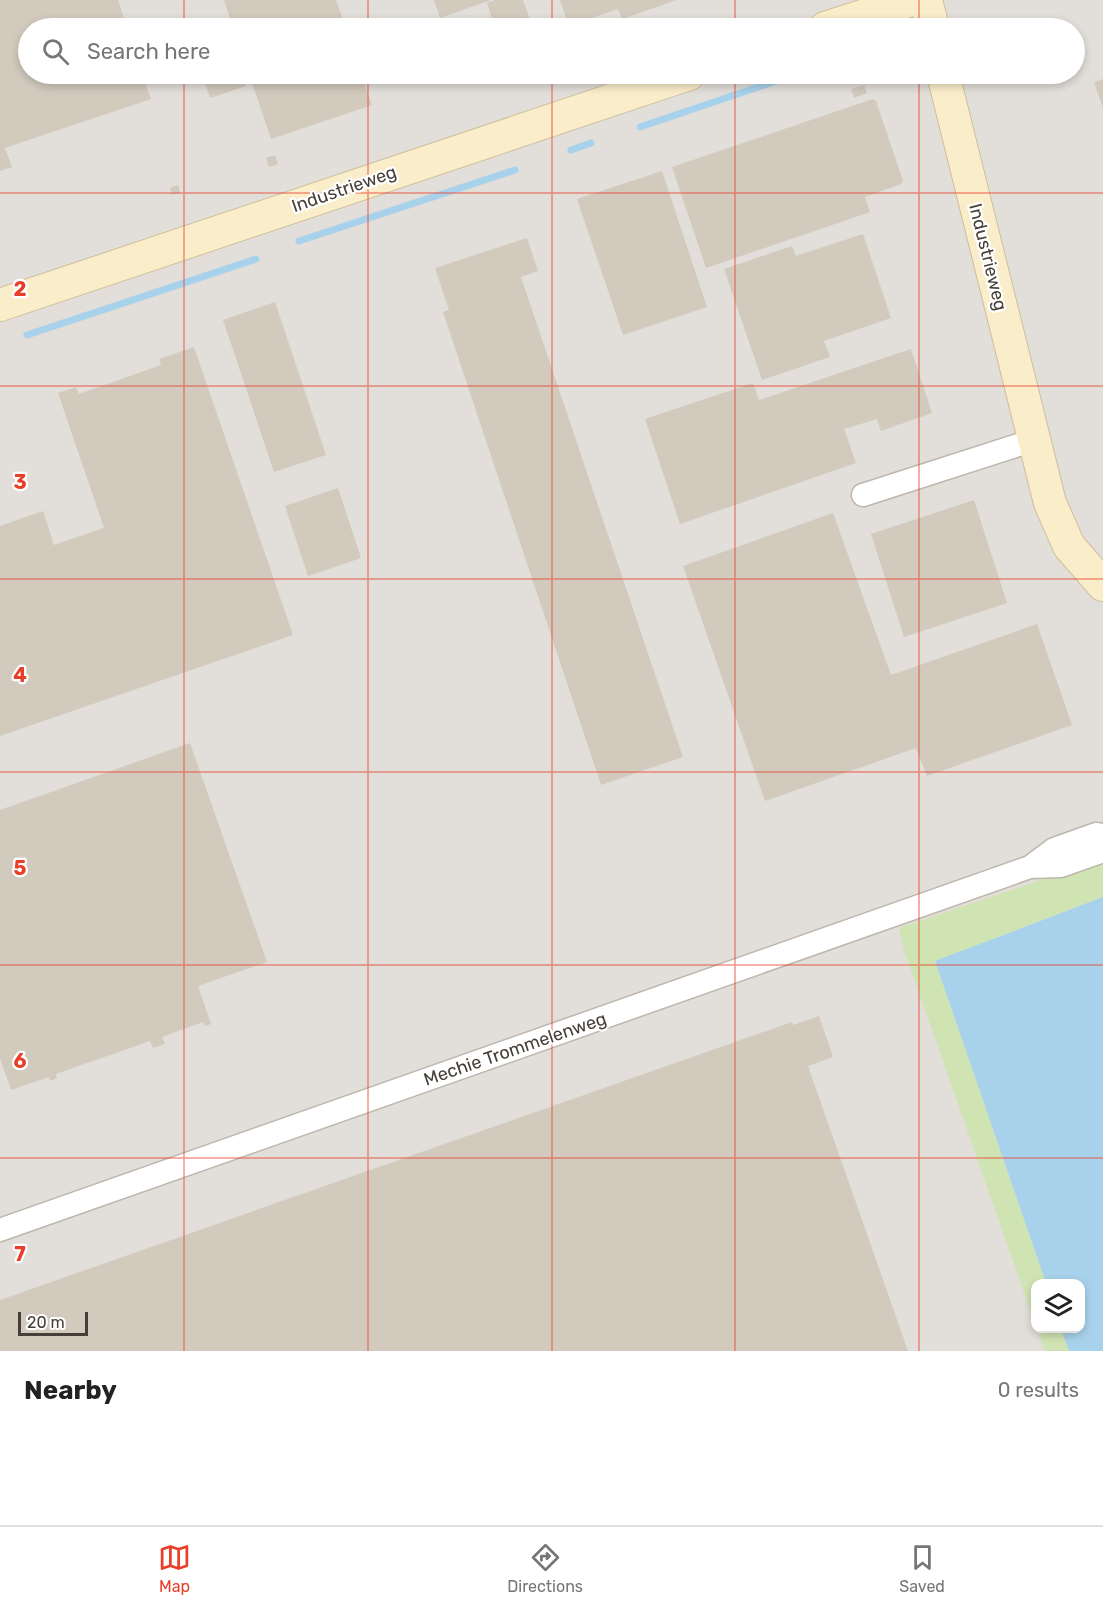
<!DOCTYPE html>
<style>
:root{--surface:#fff;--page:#f6f6f6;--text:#222;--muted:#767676;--line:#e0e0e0;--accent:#e93e28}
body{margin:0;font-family:Rubik,sans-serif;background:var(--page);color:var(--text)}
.controls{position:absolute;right:18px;bottom:18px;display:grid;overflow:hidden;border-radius:12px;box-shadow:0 3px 9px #0003}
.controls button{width:54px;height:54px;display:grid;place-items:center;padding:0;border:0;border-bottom:2px solid var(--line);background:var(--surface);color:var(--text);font:30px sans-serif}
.scale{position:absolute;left:18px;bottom:15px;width:70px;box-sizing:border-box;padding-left:6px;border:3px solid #453f37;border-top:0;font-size:16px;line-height:21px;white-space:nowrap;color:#453f37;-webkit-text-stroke:4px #fff;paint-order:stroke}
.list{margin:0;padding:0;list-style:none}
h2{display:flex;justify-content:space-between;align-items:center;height:78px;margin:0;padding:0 24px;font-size:26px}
h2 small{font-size:20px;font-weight:400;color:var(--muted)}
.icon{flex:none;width:33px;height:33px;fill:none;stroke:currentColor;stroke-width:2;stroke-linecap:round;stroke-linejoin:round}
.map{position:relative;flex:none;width:1103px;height:1351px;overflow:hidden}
.search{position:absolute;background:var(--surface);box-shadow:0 3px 9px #0003;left:18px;right:18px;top:18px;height:66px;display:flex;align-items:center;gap:15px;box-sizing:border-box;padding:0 21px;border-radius:33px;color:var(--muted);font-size:22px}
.sheet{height:174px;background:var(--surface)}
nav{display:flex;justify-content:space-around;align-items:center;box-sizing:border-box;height:84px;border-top:2px solid var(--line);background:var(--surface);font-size:16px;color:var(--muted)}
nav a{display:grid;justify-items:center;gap:3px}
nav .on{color:var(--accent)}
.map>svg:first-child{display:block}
.industrial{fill:#e2ded9;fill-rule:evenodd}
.green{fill:#d0e4b3}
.water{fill:#a8d2eb}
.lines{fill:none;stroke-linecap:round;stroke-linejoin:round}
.stream{stroke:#a8d2eb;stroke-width:7}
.building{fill:#d3cabe}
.street-casing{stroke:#bdb6ab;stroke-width:25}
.secondary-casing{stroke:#cfbf9a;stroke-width:34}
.street{stroke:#fff;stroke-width:22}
.secondary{stroke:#faedca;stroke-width:32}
.grid{fill:none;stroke:#e93e28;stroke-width:1.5;stroke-opacity:0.55}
.labels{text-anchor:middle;stroke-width:4.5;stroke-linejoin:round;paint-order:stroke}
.street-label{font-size:18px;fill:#453f37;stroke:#fff}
.grid-label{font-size:20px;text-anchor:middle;font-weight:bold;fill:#e93e28;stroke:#fff;stroke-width:4.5;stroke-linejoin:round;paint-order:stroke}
</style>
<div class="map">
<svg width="1103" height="1351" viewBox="0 0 1103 1351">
<rect width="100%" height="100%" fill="#f2efe8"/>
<path class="industrial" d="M 0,0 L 1103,0 L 1103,1351 L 0,1351 ZM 28,28 L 1074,28 L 1074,74 L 28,74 ZM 1036,1284 L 1080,1284 L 1080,1328 L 1036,1328 Z"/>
<path class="green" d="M 1103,859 L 1103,897 L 935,961 L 1046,1283 L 1036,1284 L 1035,1324 L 904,950 L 899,928 Z
M 1037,1329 L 1061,1329 L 1069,1351 L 1045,1351 Z"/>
<path class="water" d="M 1103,897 L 1103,1351 L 1069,1351 L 1061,1329 L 1080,1328 L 1080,1284 L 1046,1283 L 935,961 Z"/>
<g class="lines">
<path class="stream" d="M 640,127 L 797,74
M 571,150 L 591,143
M 299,241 L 515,170
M 27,335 L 256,259"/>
</g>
<path class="building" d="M 0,0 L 118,0 L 127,28 L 28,28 L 28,74 L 142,74 L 151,99 L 5,148 L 12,167 L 0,171 Z
M 224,0 L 336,0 L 346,28 L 233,28 Z
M 434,0 L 491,0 L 440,18 Z
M 495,0 L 523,0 L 533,28 L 475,28 L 493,22 L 487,3 Z
M 560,0 L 677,0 L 622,19 L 618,9 L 569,26 Z
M 202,74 L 241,74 L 246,86 L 210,98 Z
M 249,74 L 361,74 L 372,105 L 271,139 Z
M 1103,79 L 1103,108 L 1094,82 Z
M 864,85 L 867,93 L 854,98 L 851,89 Z
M 873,99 L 876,101 L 903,181 L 901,184 L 865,197 L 870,212 L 706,268 L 672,167 Z
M 275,155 L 278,164 L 269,167 L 266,158 Z
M 662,171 L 707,307 L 623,335 L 577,199 Z
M 178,185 L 180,193 L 172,195 L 170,188 Z
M 863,234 L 891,318 L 824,341 L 830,357 L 762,380 L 724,269 L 792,246 L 796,256 Z
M 527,238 L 538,271 L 521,277 L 683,757 L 601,785 L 443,312 L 449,310 L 435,268 Z
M 275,302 L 326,455 L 274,472 L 223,320 Z
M 194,347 L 293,635 L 0,736 L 0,526 L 43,511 L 54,545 L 104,528 L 58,393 L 76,387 L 79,394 L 161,365 L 159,359 Z
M 911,349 L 932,413 L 881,431 L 877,419 L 844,429 L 856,463 L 680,524 L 645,419 L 753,383 L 759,400 Z
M 338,488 L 361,558 L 308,576 L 285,506 Z
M 974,500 L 1007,603 L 904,637 L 871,534 Z
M 833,513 L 891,675 L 1037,624 L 1072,725 L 927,776 L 916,748 L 765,801 L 683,566 Z
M 190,743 L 267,962 L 198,986 L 211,1024 L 205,1026 L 203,1022 L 162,1037 L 165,1044 L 153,1048 L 150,1041 L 56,1074 L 57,1078 L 50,1081 L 49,1077 L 11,1090 L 0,1058 L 0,810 Z
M 819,1016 L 833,1057 L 808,1066 L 908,1351 L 0,1351 L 0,1300 L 792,1022 L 793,1025 Z"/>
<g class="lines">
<defs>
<path id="street" d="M 863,495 L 1034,440
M 1030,867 L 1061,866 L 1103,851
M 0,1230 L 1030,867 L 1054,849 L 1096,834 L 1103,835"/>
<path id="secondary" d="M 926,0 L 933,28
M 825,28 L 912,0
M 943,74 L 1050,503 L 1069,546 L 1103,585
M 0,305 L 689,74"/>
</defs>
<use href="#street" class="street-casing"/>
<use href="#secondary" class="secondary-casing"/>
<use href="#street" class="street"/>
<use href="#secondary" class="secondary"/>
</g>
<path class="grid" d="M 184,0 L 184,28M 368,0 L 368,28M 552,0 L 552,28M 735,0 L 735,28M 919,0 L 919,28M 184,74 L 184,1351M 368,74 L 368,1351M 552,74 L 552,1351M 735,74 L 735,1351M 919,74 L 919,1351M 0,193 L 1103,193M 0,386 L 1103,386M 0,579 L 1103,579M 0,772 L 1103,772M 0,965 L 1103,965M 0,1158 L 1103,1158"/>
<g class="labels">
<g class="street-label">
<text transform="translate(344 189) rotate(-19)" y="6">Industrieweg</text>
<text transform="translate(988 257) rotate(76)" y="6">Industrieweg</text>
<text transform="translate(515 1049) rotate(-19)" y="6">Mechie Trommelenweg</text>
</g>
</g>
<g class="grid-label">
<text x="20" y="296">2</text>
<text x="20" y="489">3</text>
<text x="20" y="682">4</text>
<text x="20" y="875">5</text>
<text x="20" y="1068">6</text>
<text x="20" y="1261">7</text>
</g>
</svg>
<div class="controls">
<button><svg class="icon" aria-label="layers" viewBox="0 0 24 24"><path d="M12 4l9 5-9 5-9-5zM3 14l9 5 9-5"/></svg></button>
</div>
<div class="scale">20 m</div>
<div class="search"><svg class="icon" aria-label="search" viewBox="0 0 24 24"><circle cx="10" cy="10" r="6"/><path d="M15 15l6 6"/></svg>Search here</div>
</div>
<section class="sheet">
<h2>Nearby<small>0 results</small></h2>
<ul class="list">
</ul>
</section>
<nav>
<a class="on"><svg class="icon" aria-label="map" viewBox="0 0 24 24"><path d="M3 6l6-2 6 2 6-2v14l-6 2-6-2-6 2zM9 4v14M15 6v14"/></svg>Map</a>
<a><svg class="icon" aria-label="directions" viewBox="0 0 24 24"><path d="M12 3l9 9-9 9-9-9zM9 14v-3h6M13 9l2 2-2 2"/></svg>Directions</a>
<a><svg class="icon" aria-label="saved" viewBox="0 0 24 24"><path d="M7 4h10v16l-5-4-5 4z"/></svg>Saved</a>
</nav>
